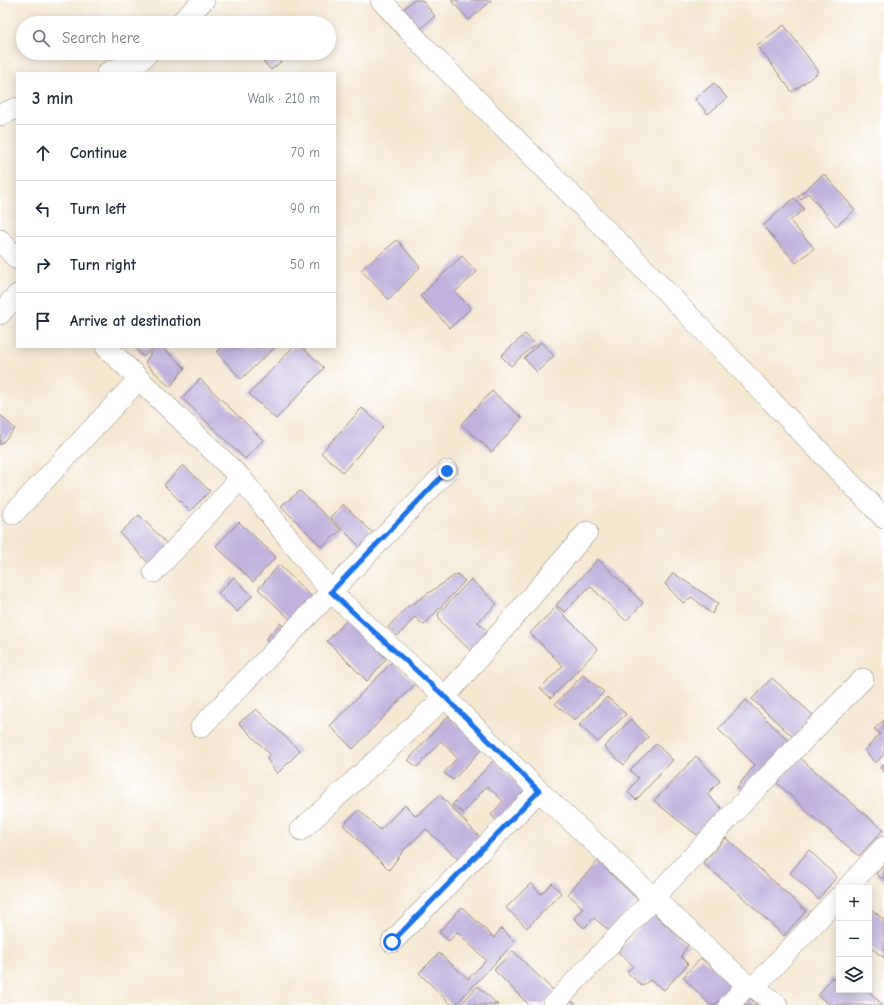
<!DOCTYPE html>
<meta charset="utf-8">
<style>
:root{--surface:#fff;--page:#f2f2f3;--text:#1f2937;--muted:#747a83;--line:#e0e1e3}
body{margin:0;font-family:"Comic Neue",sans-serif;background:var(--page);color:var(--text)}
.controls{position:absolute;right:12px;bottom:12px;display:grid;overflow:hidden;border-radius:0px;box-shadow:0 2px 10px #0003}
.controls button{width:36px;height:36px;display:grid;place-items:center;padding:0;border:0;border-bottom:1px solid var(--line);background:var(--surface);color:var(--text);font:20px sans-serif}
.stop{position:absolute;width:12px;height:12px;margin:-9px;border:3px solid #1a73e8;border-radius:50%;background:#fff}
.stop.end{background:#1a73e8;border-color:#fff;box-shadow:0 1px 4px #0008}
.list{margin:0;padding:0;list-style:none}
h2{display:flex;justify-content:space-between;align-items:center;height:52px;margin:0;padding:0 16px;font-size:17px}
h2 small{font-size:13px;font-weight:400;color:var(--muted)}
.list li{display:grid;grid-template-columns:26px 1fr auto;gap:12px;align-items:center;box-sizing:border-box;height:56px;padding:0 16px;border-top:1px solid var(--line)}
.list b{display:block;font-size:15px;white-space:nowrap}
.list em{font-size:13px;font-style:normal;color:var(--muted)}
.icon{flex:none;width:22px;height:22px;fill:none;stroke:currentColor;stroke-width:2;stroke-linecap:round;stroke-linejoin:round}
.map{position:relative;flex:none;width:884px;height:1005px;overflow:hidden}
.search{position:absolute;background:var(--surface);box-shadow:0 2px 10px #0003;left:16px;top:16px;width:320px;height:44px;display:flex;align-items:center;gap:10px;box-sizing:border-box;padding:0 14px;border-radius:22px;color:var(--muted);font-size:15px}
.panel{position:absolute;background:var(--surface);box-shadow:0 2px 10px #0003;left:16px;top:72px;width:320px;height:276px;border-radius:0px}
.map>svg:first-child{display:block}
.building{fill:#c0b2dd}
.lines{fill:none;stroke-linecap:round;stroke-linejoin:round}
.street-casing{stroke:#988978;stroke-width:22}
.street{stroke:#fff;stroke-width:21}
.route{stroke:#1a73e8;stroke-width:5}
</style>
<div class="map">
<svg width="884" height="1005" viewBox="0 0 884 1005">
<rect width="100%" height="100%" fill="#fff"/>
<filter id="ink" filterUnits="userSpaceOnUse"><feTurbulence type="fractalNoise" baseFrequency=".025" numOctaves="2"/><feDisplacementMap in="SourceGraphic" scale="8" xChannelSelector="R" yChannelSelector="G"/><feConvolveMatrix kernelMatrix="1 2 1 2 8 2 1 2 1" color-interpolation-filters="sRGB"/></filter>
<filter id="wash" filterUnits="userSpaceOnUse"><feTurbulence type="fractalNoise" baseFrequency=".012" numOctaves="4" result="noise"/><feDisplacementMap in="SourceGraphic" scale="16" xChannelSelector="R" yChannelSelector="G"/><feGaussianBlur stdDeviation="0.9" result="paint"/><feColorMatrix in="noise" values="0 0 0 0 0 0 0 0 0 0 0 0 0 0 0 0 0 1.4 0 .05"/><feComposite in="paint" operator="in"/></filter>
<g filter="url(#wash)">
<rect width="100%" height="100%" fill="#f4e8d1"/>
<g id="blocks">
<path class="building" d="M 414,0 L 422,0 L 435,16 L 417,32 L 400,12 Z
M 451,0 L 489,0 L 491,1 L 469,20 Z
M 784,25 L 819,72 L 792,92 L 757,45 Z
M 256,53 L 277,53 L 283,60 L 271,70 Z
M 714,83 L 727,98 L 708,114 L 695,99 Z
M 824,174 L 855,210 L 836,226 L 808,193 L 801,200 L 798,196 Z
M 794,198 L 804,209 L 790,221 L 814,248 L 796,263 L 763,226 Z
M 397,240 L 420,267 L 389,300 L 361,270 Z
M 462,256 L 477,272 L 455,292 L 471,308 L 450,328 L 420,296 Z
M 525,334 L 535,344 L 511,366 L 501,356 Z
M 541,342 L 554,356 L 537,372 L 524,358 Z
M 135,347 L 150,347 L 152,349 L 143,357 Z
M 154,347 L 162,347 L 185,368 L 170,387 L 145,363 Z
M 222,347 L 275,347 L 241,379 L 217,352 Z
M 293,347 L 302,347 L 324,368 L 276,419 L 249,394 Z
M 200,379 L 263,440 L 245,459 L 182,398 Z
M 492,391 L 522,418 L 492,452 L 461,424 Z
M 362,408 L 383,427 L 343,472 L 321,453 Z
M 0,415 L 15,429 L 0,445 Z
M 183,465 L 210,491 L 190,511 L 164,485 Z
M 300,491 L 341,530 L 322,547 L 281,506 Z
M 343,504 L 377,537 L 363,550 L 330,517 Z
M 139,515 L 170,547 L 151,566 L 120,533 Z
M 239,522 L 276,557 L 253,582 L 216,546 Z
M 598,559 L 643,603 L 626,621 L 590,586 L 565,612 L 556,605 Z
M 279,565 L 315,600 L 294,623 L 258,589 Z
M 673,573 L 718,603 L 712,614 L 692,597 L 683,603 L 665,584 Z
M 457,574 L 465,581 L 424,625 L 415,617 L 398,636 L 388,627 L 406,608 Z
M 234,577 L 252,596 L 237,612 L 218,593 Z
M 471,579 L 497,604 L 478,622 L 495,639 L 475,655 L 441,622 L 438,614 Z
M 556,607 L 598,649 L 551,698 L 540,688 L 563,666 L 530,633 Z
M 349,618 L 386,659 L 367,681 L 327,641 Z
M 280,623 L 287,629 L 273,644 L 266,639 Z
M 392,662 L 416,683 L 353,749 L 330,726 Z
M 583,675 L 604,692 L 575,720 L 555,704 Z
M 772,678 L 813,715 L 794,738 L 752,699 Z
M 607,697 L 626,714 L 598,742 L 579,725 Z
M 746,700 L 792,744 L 745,793 L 737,787 L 755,765 L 718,729 Z
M 256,709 L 300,751 L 277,774 L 267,759 L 270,754 L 239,723 Z
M 448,716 L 483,748 L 453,780 L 444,773 L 457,758 L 441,741 L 417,767 L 408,760 Z
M 631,719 L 648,737 L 624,765 L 604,747 Z
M 884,720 L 884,755 L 875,763 L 865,750 L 880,734 L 874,729 Z
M 656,744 L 673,760 L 636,800 L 628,792 L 638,778 L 630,770 Z
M 696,756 L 720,781 L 707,794 L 726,813 L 702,839 L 654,801 Z
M 800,758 L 883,830 L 859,856 L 812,816 L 776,782 Z
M 494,760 L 529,794 L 499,823 L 491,815 L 503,801 L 487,786 L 463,813 L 452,805 Z
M 884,764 L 884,772 L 880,768 Z
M 440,795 L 491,849 L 472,872 L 426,829 L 403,851 L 389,870 L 343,825 L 359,810 L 380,830 L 405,805 L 416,816 Z
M 726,838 L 806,911 L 784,936 L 738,893 L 703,863 Z
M 809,850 L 837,877 L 818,899 L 790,873 Z
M 598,861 L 638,900 L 610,931 L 594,918 L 584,928 L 574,918 L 583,908 L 568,894 Z
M 884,865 L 884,881 L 876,874 Z
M 531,883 L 541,894 L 552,883 L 561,893 L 527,928 L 506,908 Z
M 462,907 L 494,938 L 501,928 L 515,942 L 455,1005 L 452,1005 L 419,973 L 439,953 L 468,979 L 486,960 L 457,932 L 449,941 L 439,932 Z
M 869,907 L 884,920 L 884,958 L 869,946 Z
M 653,913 L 688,945 L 681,956 L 688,964 L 664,990 L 650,980 L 642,986 L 627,972 L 633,966 L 618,952 Z
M 513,951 L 554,991 L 543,1005 L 529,1005 L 494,970 Z
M 701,958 L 734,987 L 714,1005 L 710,1005 L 683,977 Z
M 832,977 L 839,983 L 839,990 L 867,990 L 883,1005 L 831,1005 L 818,996 Z
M 478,986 L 498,1005 L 460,1005 Z
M 565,995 L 576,1005 L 556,1005 Z
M 751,999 L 757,1005 L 738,1005 Z"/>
</g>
</g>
<g filter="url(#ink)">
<use href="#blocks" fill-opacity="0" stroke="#988978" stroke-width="1"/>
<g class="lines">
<defs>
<path id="street" d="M 381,0 L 425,48 L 628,252 L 884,518
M 180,23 L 204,0
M 107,73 L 142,59 L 148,53
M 0,115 L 17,108
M 0,240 L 17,259
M 0,314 L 17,295
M 106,347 L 241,478 L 331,592 L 445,697 L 539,791 L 747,985 L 754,987 L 777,1005
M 13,514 L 139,379
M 154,572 L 241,478
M 201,727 L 447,471
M 301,830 L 445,697 L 587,532
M 847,888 L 884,847
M 392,942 L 539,791
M 754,987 L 839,897
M 553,1005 L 758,787 L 863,679
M 729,1005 L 747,985"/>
</defs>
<use href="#street" class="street-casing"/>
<use href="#street" class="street"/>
</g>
</g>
<g class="lines" filter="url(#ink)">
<path class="route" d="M 392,942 L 539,791 L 445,697 L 331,592 L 447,471"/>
</g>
</svg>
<div class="controls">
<button>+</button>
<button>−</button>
<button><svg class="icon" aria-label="layers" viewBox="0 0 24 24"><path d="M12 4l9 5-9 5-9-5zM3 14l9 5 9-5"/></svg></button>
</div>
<div class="stop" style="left:392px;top:942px"></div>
<div class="stop end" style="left:447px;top:471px"></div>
<div class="search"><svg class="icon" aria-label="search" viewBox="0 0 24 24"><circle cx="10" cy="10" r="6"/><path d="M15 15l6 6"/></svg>Search here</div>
<section class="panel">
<h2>3 min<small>Walk · 210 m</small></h2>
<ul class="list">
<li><svg class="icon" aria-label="ahead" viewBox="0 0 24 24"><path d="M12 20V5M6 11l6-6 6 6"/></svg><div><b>Continue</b></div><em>70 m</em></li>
<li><svg class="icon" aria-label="left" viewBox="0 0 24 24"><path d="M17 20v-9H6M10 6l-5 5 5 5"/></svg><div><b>Turn left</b></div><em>90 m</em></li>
<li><svg class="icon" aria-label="right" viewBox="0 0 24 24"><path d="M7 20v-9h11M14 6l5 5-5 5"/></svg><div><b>Turn right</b></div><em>50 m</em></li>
<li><svg class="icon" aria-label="arrive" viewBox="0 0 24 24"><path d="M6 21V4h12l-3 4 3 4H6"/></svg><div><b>Arrive at destination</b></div></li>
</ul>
</section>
</div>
